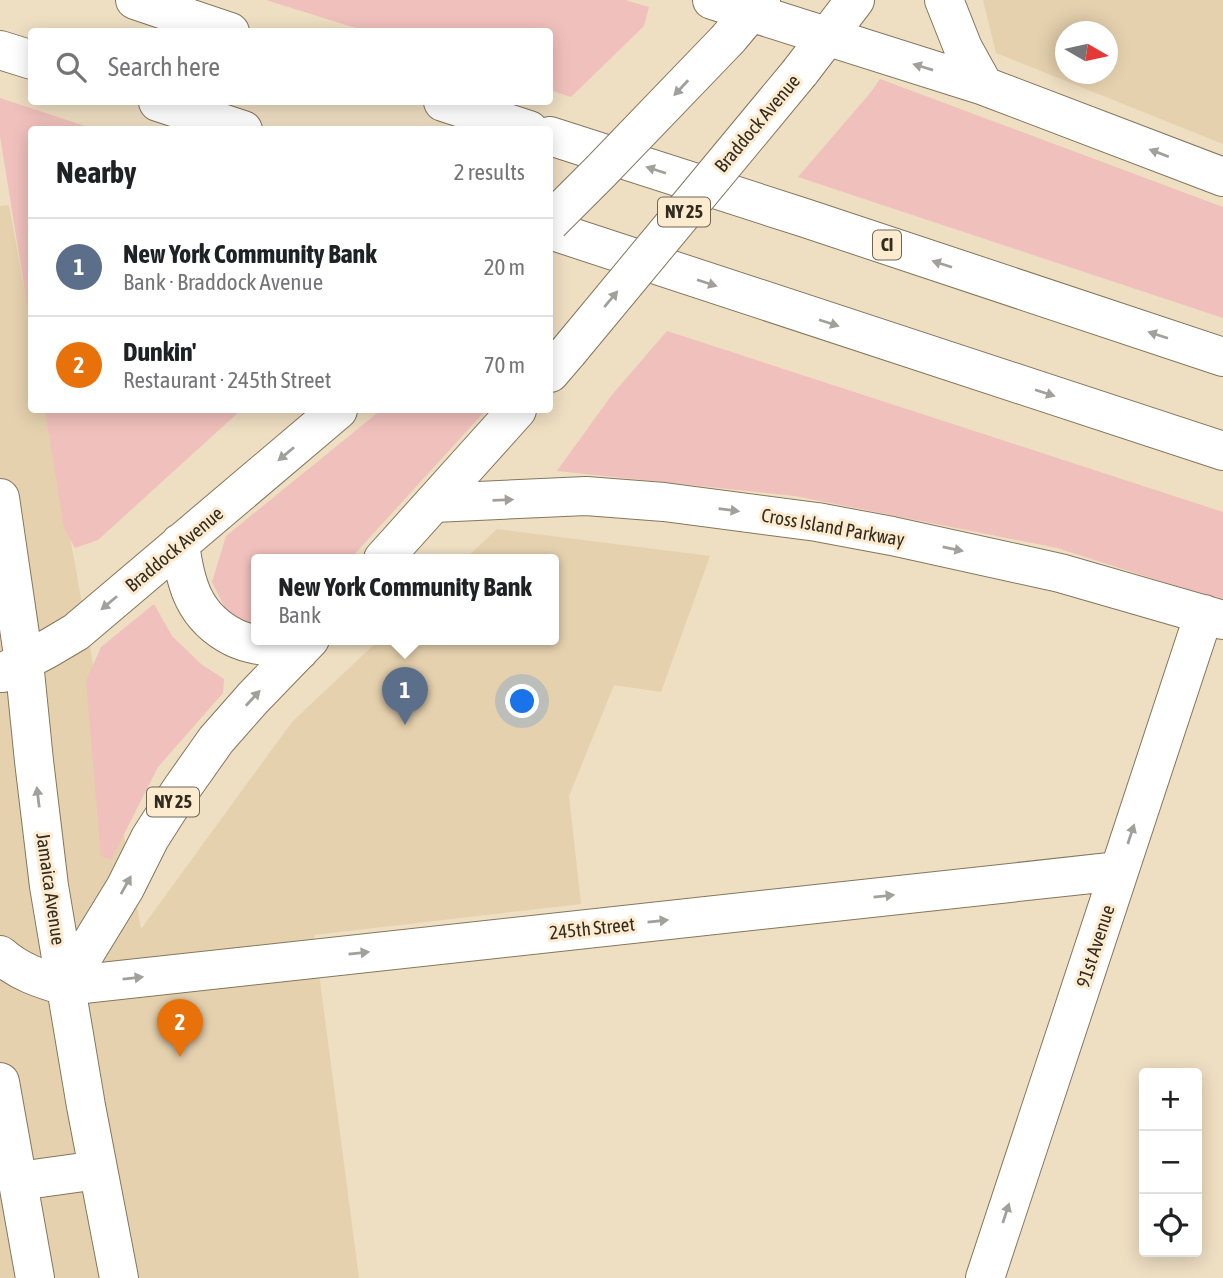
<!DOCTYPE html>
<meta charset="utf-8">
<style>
:root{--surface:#fff;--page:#f6f6f6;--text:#202124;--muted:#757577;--line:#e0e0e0;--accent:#7145bd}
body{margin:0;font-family:"Asap Condensed",sans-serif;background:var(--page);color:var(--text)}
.controls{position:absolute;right:21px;bottom:21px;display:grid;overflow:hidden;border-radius:7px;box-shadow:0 4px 18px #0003}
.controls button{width:63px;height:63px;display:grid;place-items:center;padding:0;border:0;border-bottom:2px solid var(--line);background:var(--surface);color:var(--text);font:35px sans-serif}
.compass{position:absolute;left:1055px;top:21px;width:63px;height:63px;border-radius:50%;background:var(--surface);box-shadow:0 4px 18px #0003;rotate:99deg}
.you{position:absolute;left:523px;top:702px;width:24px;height:24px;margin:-18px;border:5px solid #fff;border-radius:50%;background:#1a73e8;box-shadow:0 0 0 10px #1a73e833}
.badge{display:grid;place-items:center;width:46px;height:46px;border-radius:50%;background:var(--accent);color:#fff;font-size:23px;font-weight:700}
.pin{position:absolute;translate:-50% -58px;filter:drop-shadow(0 2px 4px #0008)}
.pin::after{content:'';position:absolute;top:37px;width:24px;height:21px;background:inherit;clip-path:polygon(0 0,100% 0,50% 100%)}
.popup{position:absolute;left:251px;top:554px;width:308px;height:91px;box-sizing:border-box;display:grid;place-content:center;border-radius:7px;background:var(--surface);filter:drop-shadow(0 2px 5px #0005);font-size:23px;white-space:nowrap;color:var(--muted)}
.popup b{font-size:26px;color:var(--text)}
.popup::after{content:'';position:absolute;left:50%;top:100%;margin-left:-14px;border:14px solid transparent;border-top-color:var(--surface)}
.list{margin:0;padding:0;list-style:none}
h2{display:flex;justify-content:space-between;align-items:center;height:91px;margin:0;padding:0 28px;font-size:30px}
h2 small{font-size:23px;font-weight:400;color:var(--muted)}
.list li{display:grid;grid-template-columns:46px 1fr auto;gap:21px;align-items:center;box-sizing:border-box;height:98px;padding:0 28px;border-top:2px solid var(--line)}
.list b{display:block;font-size:26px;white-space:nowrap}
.list p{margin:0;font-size:23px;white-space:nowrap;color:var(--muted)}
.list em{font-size:23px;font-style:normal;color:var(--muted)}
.icon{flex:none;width:38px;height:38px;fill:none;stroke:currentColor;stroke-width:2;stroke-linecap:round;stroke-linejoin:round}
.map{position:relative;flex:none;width:1223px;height:1278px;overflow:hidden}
.search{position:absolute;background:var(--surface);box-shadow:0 4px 18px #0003;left:28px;top:28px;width:525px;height:77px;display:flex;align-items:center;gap:18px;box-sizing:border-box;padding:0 24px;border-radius:7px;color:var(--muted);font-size:26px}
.panel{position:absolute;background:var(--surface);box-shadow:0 4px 18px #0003;left:28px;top:126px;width:525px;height:287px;border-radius:7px}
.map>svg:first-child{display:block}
.built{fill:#e5d1ae;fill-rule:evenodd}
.green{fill:#f0c0bc}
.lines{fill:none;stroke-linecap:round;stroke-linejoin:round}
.minor-casing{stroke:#85765d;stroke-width:40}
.major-casing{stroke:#85765d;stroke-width:40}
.highway-casing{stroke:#85765d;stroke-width:40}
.minor{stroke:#fff;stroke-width:38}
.major{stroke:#fff;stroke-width:38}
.highway{stroke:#fff;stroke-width:38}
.major-bridge-casing{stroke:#85765d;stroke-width:40;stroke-linecap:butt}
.major-bridge{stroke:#fff;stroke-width:38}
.oneway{fill:#a2a09b}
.labels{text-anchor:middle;stroke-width:6;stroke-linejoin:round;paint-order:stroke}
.shield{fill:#fcebcf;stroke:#6e6554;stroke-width:2}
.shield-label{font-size:18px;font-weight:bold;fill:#312b20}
.street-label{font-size:19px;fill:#312b20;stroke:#fcebcf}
</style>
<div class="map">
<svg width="1223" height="1278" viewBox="0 0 1223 1278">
<rect width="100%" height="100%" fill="#eedec2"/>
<path class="built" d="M 983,0 L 1223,0 L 1223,144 L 996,53 ZM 1066,32 L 1108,32 L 1108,74 L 1066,74 Z
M 9,205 L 31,326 L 32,410 L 47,410 L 141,929 L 292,722 L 380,639 L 554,639 L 554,559 L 465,559 L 497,529 L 710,556 L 661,692 L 614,685 L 569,796 L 581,904 L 314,935 L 359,1278 L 0,1278 L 0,206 Z"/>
<path class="green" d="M 266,0 L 625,0 L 649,7 L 644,26 L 571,97 L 550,90 L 550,32 L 365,31 Z
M 880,79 L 1223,207 L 1223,318 L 798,177 L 871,92 Z
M 0,98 L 94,129 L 32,130 L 31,329 L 0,136 Z
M 667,331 L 1223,512 L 1223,601 L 1057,548 L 795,496 L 557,471 L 611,396 Z
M 45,410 L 241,410 L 98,540 L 75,548 L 64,528 Z
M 381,410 L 486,410 L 350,559 L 256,559 L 256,626 L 228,614 L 212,582 L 226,536 Z
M 154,604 L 172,636 L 201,664 L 224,679 L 223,693 L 158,767 L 111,860 L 101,856 L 86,681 L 101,647 Z"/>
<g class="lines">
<defs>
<path id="minor" d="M 712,0 L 984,86 L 1223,177
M 944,0 L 963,48 L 984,86
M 434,503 L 586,496 L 664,502 L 817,522 L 892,536 L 1060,573 L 1223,620
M 65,986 L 1119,871
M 985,1278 L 1204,614"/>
<path id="major" d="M 728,39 L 761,0
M 800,72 L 855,0
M 550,373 L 568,352
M 0,498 L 24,662 L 34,761 L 49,886 L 86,1106 L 119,1278
M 180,543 C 185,584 194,618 235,638 C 254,647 279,647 299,651
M 383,559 L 517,410
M 2,673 L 49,648 L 76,632 L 338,410
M 0,955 C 19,972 41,979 65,986
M 65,986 L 125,888 L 150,838 L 180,791 L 216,740 L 253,698 L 310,639
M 0,1082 L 35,1278
M 19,1181 L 98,1170"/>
<path id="highway" d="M 135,0 L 230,32
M 0,50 L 32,60
M 158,102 L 243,130
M 443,102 L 529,130
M 550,136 L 805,218 L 1223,357
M 550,230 L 1223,451"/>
</defs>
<use href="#minor" class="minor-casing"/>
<use href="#major" class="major-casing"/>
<use href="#highway" class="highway-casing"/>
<use href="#minor" class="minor"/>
<use href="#major" class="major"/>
<use href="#highway" class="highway"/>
<defs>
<path id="major-bridge" d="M 550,222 L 600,172 L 728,39
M 568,352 L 800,72"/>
</defs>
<use href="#major-bridge" class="major-bridge-casing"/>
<use href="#major-bridge" class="major-bridge"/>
</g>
<defs><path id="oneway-solid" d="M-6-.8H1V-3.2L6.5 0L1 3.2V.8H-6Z" transform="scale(1.75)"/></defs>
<g class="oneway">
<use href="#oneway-solid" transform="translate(923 67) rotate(-163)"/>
<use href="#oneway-solid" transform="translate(681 88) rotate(133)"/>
<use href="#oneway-solid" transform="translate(1159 153) rotate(-159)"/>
<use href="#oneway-solid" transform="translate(656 170) rotate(-162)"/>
<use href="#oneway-solid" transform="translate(942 264) rotate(-162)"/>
<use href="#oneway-solid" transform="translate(707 283) rotate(18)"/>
<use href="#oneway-solid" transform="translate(611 299) rotate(-50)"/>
<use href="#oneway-solid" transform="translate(829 323) rotate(18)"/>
<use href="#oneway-solid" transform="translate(1158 335) rotate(-162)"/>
<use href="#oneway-solid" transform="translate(1045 393) rotate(18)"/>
<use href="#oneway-solid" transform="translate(286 454) rotate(140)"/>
<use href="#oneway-solid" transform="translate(503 500) rotate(-2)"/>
<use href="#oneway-solid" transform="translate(729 510) rotate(7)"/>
<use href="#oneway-solid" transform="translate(953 549) rotate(12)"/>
<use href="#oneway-solid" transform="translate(109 603) rotate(140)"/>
<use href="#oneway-solid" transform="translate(253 698) rotate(-47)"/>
<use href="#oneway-solid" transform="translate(38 797) rotate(-97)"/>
<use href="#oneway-solid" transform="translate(1131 834) rotate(-72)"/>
<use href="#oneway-solid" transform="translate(126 885) rotate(-61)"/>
<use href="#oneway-solid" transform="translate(884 896) rotate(-6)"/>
<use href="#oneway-solid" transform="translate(658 921) rotate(-6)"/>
<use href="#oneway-solid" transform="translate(359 953) rotate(-6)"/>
<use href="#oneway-solid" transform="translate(133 978) rotate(-6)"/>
<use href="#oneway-solid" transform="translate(1006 1213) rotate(-72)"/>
</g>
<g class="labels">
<g class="shield">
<rect x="658" y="197.5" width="52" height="29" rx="5"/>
<rect x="873" y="230.5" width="28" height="29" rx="5"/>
<rect x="147" y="787.5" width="52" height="29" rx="5"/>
</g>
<g class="shield-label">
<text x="684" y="218">NY 25</text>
<text x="887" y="251">CI</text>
<text x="173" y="808">NY 25</text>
</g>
<g class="street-label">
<text transform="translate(757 123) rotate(-50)" y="7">Braddock Avenue</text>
<text transform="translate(833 527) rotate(10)" y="7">Cross Island Parkway</text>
<text transform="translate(174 549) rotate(-40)" y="7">Braddock Avenue</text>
<text transform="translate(51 889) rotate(82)" y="7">Jamaica Avenue</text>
<text transform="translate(592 928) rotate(-6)" y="7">245th Street</text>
<text transform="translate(1095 946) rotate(-72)" y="7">91st Avenue</text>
</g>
</g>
</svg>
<div class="controls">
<button>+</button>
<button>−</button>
<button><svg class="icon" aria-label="locate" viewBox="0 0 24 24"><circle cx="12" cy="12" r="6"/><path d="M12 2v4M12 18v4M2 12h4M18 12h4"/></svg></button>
</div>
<svg class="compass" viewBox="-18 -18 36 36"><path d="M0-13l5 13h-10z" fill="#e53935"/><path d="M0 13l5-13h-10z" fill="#757577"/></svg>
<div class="you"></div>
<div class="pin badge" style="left:405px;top:725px;background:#5c6f8a">1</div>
<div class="popup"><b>New York Community Bank</b>Bank</div>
<div class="pin badge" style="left:180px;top:1057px;background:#e8710a">2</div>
<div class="search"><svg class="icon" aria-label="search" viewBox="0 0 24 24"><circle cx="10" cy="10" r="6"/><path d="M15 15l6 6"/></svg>Search here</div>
<section class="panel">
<h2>Nearby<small>2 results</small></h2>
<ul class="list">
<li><span class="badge" style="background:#5c6f8a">1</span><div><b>New York Community Bank</b><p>Bank · Braddock Avenue</p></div><em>20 m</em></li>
<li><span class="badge" style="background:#e8710a">2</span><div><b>Dunkin'</b><p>Restaurant · 245th Street</p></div><em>70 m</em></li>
</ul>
</section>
</div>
